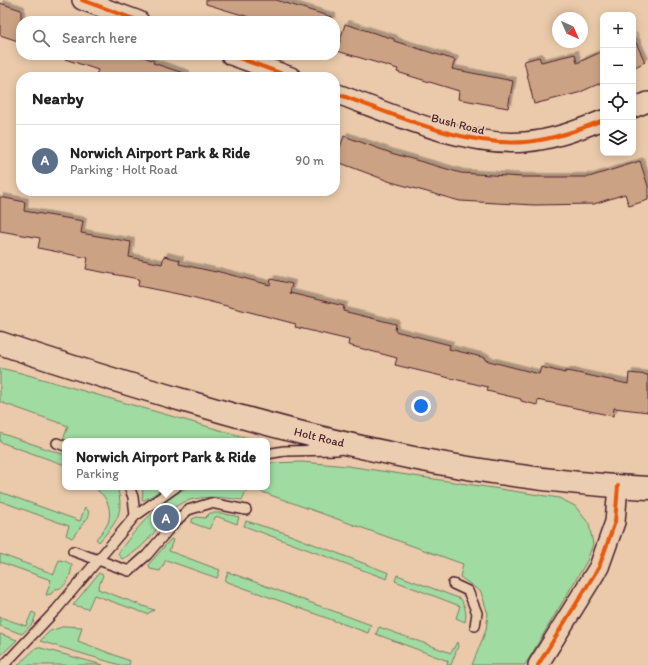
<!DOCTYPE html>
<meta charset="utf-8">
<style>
:root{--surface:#fff;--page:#f6f6f6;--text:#222;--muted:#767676;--line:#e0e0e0;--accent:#0f766e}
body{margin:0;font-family:Itim,sans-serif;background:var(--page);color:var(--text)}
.controls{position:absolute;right:12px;top:12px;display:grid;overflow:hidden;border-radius:8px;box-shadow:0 2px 10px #0003}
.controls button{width:36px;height:36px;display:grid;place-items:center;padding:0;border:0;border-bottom:1px solid var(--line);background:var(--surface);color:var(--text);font:20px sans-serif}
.compass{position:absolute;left:552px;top:12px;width:36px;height:36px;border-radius:50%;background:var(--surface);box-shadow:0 2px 10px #0003;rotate:135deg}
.you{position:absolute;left:421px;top:406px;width:14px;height:14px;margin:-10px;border:3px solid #fff;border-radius:50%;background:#1a73e8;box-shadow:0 0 0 6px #1a73e833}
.badge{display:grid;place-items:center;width:26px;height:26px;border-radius:50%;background:var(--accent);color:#fff;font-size:13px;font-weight:700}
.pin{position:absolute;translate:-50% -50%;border:2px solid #fff;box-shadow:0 1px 4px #0006}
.popup{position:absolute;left:62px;top:438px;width:208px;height:52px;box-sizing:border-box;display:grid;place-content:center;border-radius:8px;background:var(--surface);filter:drop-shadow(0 1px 3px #0005);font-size:13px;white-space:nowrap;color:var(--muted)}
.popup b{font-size:15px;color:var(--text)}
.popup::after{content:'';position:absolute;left:50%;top:100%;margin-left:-8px;border:8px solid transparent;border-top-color:var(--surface)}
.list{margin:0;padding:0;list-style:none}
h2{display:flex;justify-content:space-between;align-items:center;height:52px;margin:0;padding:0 16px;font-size:17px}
h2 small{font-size:13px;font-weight:400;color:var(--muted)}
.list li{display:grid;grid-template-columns:26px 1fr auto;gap:12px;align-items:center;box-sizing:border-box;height:72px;padding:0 16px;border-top:1px solid var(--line)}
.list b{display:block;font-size:15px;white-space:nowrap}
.list p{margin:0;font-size:13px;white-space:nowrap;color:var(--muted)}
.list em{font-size:13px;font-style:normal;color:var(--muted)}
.icon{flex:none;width:22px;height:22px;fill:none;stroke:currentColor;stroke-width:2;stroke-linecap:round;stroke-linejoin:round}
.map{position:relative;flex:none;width:648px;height:665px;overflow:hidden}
.search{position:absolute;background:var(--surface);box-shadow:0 2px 10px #0003;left:16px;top:16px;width:324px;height:44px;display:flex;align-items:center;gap:10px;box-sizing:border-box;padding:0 14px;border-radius:16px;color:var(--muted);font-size:15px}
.panel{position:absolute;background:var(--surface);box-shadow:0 2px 10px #0003;left:16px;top:72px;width:324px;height:124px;border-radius:16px}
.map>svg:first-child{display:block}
.green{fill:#a0dba1;stroke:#757d66}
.building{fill:#cca284;stroke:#4a1f2b;filter:url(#shadow)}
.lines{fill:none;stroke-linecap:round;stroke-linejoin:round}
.service-casing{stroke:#4a1f2b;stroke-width:12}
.minor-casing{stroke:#4a1f2b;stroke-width:22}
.trunk-casing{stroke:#4a1f2b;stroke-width:25}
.service{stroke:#ebceb1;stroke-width:9}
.minor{stroke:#ebceb1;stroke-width:19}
.trunk{stroke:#ebceb1;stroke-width:22}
.cycleway-casing{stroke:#ebceb1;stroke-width:6}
.cycleway{stroke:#e8590c;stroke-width:4}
.labels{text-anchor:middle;stroke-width:3.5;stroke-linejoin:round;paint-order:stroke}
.street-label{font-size:12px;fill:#4a1f2b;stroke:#ebceb1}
</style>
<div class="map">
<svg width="648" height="665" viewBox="0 0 648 665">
<defs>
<filter id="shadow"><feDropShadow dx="3.5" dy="-3.5" stdDeviation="0" flood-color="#0004"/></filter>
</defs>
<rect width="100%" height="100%" fill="#eacaaa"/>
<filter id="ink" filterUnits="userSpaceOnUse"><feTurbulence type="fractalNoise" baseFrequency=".025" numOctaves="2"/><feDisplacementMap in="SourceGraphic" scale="8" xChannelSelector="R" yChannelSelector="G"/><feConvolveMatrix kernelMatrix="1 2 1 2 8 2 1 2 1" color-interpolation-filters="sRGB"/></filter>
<g filter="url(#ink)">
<path class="green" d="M 0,368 L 21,373 L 258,441 L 67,441 L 63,440 L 68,426 L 0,402 Z
M 0,433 L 65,455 L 65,465 L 0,442 Z
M 302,462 L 348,466 L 559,498 L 575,506 L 589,524 L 593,544 L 587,561 L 525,665 L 472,665 L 486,630 L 488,614 L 481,592 L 460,577 L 463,564 L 248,487 L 242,500 C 216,496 184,493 165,516 C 162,519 161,523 158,527 C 150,539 136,554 122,559 L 118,554 C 131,532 165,497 188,487 L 267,487 L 267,463 Z
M 99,487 L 117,487 C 125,513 116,523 99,542 L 96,539 C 100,534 106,528 108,523 C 112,512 108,497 98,491 Z
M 143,487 L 165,487 L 152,496 L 142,501 Z
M 0,492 L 80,521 L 85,507 L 88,510 L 89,516 L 72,538 L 66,535 L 69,526 L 0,501 Z
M 210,513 L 221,513 L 239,517 L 237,524 L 216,516 L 209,529 L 192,523 L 192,519 L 197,517 L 205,518 Z
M 246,521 L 282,532 L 389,573 L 387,579 L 244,526 Z
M 171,539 L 173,540 L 169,551 L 220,570 L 217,578 L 166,560 L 160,571 L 150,569 L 149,564 Z
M 0,554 L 54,574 L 59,560 L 65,561 L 72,565 C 71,575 67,589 55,589 L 51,594 L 46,595 L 51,580 L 0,562 Z
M 228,572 L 371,625 L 368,633 L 225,581 Z
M 99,573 L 103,575 L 98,589 L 154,610 L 147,614 L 94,595 L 88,609 L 73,605 Z
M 397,575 L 461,599 C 465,607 467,612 465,622 L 456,618 L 460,606 L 395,581 Z
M 32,612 L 36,614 L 33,623 L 22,634 L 0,626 L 0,617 L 26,626 Z
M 65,626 L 82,627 L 78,641 L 130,661 L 129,665 L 120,665 L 40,641 L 50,631 Z
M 379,627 L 451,653 L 457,642 L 458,646 L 451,665 L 447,665 L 448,661 L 376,634 Z
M 0,634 L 17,640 L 0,656 Z
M 37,647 L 103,665 L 18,665 Z"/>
<path class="building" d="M 206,0 L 276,0 L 332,17 L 332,21 L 262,21 L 206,4 Z
M 0,3 L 21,10 L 21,42 L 0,35 Z
M 345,24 L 394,39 L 394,41 L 455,60 L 452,69 L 513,81 L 508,108 L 458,99 L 459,91 L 397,72 L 398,69 L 337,51 Z
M 633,36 L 645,62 L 633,68 Z
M 603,51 L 603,82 L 578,93 L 534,104 L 524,61 L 539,57 L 541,62 L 575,54 L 577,63 Z
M 63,55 L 139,55 L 154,61 L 153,63 L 186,74 L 186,77 L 95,77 L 98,70 L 62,58 Z
M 344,136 L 391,153 L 461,173 L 522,177 L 589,177 L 640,161 L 648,186 L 648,200 L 629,206 L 625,194 L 594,204 L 534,205 L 460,201 L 391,182 L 335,161 Z
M 0,197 L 25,202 L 24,211 L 83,221 L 81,233 L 131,242 L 129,257 L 162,264 L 164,256 L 180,260 L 179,264 L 216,272 L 216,271 L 270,285 L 271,279 L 292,284 L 290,293 L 344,306 L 343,311 L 396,324 L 395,331 L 450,345 L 449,349 L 486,358 L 485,360 L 539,374 L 541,367 L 565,373 L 566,371 L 573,372 L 628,384 L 629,373 L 648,375 L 648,412 L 614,408 L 613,416 L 538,400 L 537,405 L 521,401 L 521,399 L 487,391 L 488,387 L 395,365 L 397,358 L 348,345 L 349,340 L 295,327 L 296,324 L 188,296 L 138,286 L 139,279 L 86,269 L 88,258 L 38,248 L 40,238 L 0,231 Z"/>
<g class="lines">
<defs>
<path id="service" d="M 57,443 L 65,446
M 267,454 L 284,451 L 338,450
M 129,487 L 133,497 L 135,516
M 73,551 L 129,571 L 147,555 L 174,523 L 188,510 L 211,503 L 246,510
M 453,584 L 468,591 L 477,613 L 475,626
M 4,665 L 56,610 L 135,516 L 176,487"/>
<path id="minor" d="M 82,0 L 139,21
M 231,55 L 291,77
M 335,93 C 392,114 464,147 525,142 C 552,140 578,130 603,120
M 633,108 L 648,102
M 538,665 L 599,567 L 615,522 L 618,486"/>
<g id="trunk">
<path id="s1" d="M 0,343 C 60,364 121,382 182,400 C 334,445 489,480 648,488"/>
</g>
</defs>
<use href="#service" class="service-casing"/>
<use href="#minor" class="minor-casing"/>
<use href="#trunk" class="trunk-casing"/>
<use href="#service" class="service"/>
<use href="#minor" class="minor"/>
<use href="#trunk" class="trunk"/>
<defs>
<path id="cycleway" d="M 82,0 L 139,21
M 231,55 L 291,77
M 335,93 C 392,114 464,147 525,142 C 552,140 578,130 603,120
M 538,665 L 599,567 L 615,522 L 618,486"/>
</defs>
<use href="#cycleway" class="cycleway-casing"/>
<use href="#cycleway" class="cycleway"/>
</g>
</g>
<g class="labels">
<g class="street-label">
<text transform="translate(458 124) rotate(14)" y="4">Bush Road</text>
<text dy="4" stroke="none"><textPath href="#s1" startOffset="333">Holt Road</textPath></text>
</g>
</g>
</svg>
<div class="controls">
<button>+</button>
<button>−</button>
<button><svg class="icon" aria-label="locate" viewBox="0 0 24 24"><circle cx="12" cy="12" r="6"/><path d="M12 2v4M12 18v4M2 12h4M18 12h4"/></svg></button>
<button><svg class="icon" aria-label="layers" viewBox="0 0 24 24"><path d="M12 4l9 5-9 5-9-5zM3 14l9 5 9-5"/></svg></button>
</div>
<svg class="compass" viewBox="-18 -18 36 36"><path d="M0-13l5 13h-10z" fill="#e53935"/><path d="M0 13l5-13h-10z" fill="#767676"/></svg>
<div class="you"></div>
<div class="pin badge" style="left:166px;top:518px;background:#5c6f8a">A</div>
<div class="popup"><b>Norwich Airport Park &amp; Ride</b>Parking</div>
<div class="search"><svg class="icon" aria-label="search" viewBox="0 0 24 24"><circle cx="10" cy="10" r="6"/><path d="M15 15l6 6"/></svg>Search here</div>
<section class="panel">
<h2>Nearby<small></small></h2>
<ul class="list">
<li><span class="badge" style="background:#5c6f8a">A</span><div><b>Norwich Airport Park &amp; Ride</b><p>Parking · Holt Road</p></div><em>90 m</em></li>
</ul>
</section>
</div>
